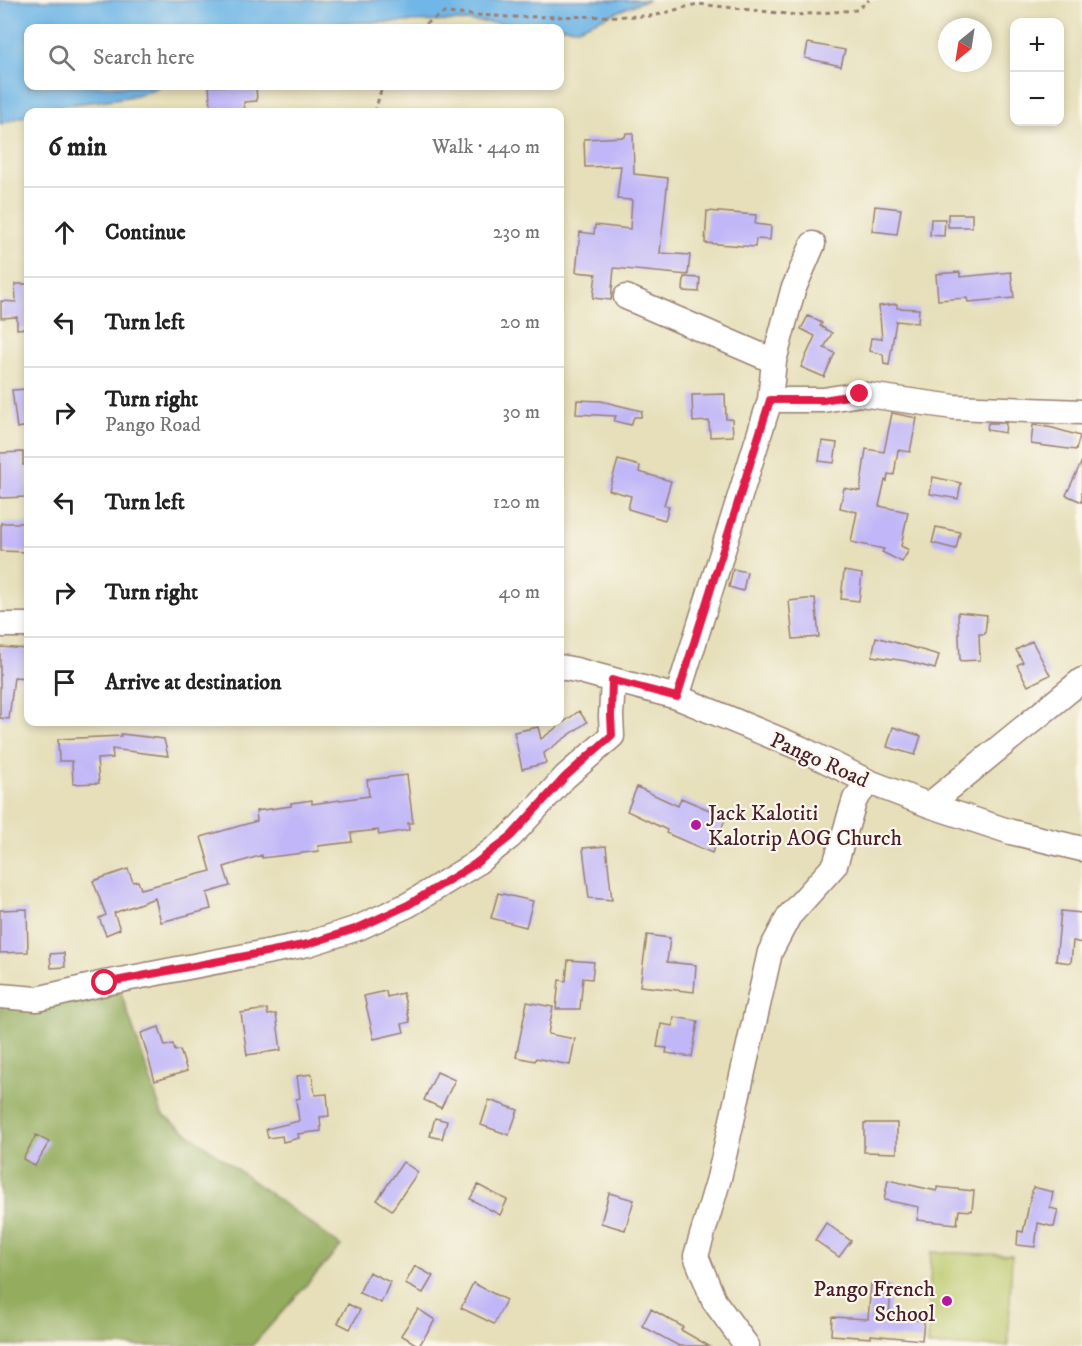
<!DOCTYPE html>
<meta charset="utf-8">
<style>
:root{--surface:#fff;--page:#f6f6f6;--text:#222;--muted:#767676;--line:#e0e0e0}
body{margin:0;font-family:"IM FELL DW Pica",serif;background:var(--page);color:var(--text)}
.controls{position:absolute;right:18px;top:18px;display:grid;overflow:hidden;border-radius:12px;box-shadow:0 3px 9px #0003}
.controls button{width:54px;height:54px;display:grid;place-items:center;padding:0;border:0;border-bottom:2px solid var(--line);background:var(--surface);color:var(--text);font:30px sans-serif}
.compass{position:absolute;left:938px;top:18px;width:54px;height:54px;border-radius:50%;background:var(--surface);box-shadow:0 3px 9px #0003;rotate:210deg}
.stop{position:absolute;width:18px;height:18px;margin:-14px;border:4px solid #e11d48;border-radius:50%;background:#fff}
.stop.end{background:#e11d48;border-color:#fff;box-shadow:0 2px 6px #0008}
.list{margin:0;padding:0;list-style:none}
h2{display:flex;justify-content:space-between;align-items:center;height:78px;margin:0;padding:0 24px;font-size:26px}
h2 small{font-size:20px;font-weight:400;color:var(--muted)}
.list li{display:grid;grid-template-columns:39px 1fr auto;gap:18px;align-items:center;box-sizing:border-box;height:90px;padding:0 24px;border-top:2px solid var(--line)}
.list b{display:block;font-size:22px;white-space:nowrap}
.list p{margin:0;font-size:20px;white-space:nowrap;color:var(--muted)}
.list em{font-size:20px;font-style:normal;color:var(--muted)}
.icon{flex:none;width:33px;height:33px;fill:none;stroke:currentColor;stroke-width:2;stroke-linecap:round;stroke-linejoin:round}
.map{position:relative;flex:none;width:1082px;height:1346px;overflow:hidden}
.search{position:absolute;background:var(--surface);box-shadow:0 3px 9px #0003;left:24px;top:24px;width:540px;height:66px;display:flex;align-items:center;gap:15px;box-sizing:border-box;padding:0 21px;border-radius:12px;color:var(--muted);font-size:22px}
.panel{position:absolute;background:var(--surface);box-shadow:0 3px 9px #0003;left:24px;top:108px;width:540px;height:618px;border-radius:12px}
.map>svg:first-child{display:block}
.green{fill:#bac769;stroke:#82734a;stroke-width:1.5}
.forest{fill:#93ac5d;stroke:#6e6644;stroke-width:1.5}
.water{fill:#6fb6e6;stroke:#5c6a88;stroke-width:1.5}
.building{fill:#c1b7f8}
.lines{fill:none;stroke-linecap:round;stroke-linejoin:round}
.minor-casing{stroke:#987f72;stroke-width:27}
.path{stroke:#987f72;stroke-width:3;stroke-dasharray:4.5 4.5;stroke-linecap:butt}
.minor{stroke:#fff;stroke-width:24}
.route{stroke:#e11d48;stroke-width:8}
.poi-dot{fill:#b5179e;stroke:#fbf7ec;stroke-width:2}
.labels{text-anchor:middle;stroke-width:4.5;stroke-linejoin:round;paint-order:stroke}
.street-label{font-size:22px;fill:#4a1f2b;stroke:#fbf7ec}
.poi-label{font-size:22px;fill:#4a1f2b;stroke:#fbf7ec;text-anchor:start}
</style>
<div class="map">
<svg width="1082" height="1346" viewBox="0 0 1082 1346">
<rect width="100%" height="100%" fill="#fbf7ec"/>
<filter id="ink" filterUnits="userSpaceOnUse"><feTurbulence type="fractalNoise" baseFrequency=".0167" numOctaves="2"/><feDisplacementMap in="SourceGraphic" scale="12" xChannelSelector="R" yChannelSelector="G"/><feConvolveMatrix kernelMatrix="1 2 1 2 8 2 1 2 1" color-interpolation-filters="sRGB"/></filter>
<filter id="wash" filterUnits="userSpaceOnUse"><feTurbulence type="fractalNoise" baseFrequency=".008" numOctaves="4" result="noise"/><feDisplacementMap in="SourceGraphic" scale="24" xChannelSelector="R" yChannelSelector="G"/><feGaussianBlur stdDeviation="1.35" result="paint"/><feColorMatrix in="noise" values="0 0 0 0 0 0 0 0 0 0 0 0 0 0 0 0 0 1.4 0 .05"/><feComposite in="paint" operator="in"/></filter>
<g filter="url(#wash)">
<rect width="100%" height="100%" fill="#e6dfba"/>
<path class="green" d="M 931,1252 L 1012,1255 L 1008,1346 L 928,1346 Z"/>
<path class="forest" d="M 119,987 L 162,1114 L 341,1246 L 252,1346 L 0,1346 L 0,1002 Z"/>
<path class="water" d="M 0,0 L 649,0 L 641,2 L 578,28 L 466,21 L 336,23 L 316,28 L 28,28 L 28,86 L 160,86 C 139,100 87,101 60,106 C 49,108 40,112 28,112 L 28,115 L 0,124 Z"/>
<g id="blocks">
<path class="building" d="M 808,43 L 845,50 L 841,66 L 805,58 Z
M 209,86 L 256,86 L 257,101 L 244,102 L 245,112 L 211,112 Z
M 626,133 L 633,133 L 634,174 L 668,178 L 660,253 L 690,255 L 688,275 L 614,268 L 611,300 L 593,298 L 596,274 L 576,272 L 580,232 L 594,234 L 595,225 L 630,229 L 632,200 L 617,199 L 621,166 L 585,167 L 584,139 L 625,137 Z
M 875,206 L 901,209 L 897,234 L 872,231 Z
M 707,211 L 756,215 L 755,224 L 771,226 L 770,240 L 756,239 L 755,247 L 705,243 Z
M 948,214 L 972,214 L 972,227 L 948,227 Z
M 931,219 L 945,219 L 944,236 L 930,235 Z
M 960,272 L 960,277 L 1011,272 L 1014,298 L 968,302 L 967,298 L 938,300 L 936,274 Z
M 684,277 L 700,278 L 699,292 L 683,291 Z
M 15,284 L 28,284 L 28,328 L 17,329 L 17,317 L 1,318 L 1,301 L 16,302 Z
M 897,304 L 897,308 L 919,309 L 918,323 L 896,321 L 889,365 L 884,364 L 883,354 L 869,351 L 871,338 L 882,339 L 879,306 Z
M 808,316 L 822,323 L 820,326 L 832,333 L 824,348 L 835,353 L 824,377 L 801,367 L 815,336 L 801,329 Z
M 28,389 L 28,426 L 17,428 L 12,390 Z
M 725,394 L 726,419 L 732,419 L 733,436 L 710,437 L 709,421 L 693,422 L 692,395 Z
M 577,400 L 601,401 L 642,411 L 641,417 L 634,417 L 631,425 L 614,421 L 616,416 L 576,414 Z
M 892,413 L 917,418 L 910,452 L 898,450 L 894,475 L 888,474 L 887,481 L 885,480 L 879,506 L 908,512 L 901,546 L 909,550 L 902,562 L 882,552 L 884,549 L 851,542 L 857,512 L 840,508 L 844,488 L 860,491 L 866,449 L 884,452 Z
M 988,423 L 1006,423 L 1005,433 L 987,430 Z
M 1033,425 L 1053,428 L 1080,436 L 1076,450 L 1031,444 Z
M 822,441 L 837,443 L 834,463 L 819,461 Z
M 23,452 L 23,465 L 28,464 L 27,497 L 0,498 L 0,453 Z
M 618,460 L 640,466 L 639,472 L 671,481 L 664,505 L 669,506 L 665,520 L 628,509 L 631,496 L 609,490 Z
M 1082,461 L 1082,502 L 1066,495 Z
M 933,477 L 961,483 L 958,499 L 930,494 Z
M 1,523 L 28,523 L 28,552 L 1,551 Z
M 936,527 L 960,532 L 956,549 L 932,543 Z
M 733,569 L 747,572 L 743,591 L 729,587 Z
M 844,571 L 862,574 L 859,601 L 841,599 Z
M 815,598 L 819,637 L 793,639 L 789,601 Z
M 958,612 L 987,615 L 985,634 L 979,634 L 980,660 L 960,661 Z
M 876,637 L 939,655 L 935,669 L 906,661 L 872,656 Z
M 1032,641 L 1050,675 L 1028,686 L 1017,665 L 1023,662 L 1016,650 Z
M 0,647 L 28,649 L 28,678 L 14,677 L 9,719 L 0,718 Z
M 579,711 L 587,722 L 544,753 L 546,763 L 522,769 L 514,732 L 538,727 L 541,739 Z
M 893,727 L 921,736 L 915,755 L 887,747 Z
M 121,734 L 164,739 L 168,756 L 112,749 L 113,758 L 97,759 L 99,783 L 73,784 L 72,761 L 59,761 L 58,739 L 121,736 Z
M 407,775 L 413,823 L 408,823 L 409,830 L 379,835 L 378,830 L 351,833 L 352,842 L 318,846 L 319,851 L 262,858 L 262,855 L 224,867 L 230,886 L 207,893 L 211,909 L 161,922 L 155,898 L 114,913 L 120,929 L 106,935 L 99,918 L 106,915 L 93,881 L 128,869 L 133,882 L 138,881 L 141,889 L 211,871 L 201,837 L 257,821 L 256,811 L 291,806 L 291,803 L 312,800 L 312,804 L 369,796 L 367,780 Z
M 637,787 L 678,806 L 681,798 L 726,817 L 712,853 L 666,833 L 667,830 L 627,811 Z
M 606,846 L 612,900 L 589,898 L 583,848 Z
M 498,893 L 533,901 L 526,927 L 491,918 Z
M 27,909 L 28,952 L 0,953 L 0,910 Z
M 1061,911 L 1082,913 L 1082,943 L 1073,941 L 1071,963 L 1056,961 Z
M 647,935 L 670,938 L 667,962 L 696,965 L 694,992 L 640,986 Z
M 64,953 L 65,967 L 51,968 L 50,954 Z
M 568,960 L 594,962 L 592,979 L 583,978 L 580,1009 L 556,1009 L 559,980 L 566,981 Z
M 386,991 L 387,997 L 403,993 L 410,1022 L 402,1024 L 404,1032 L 374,1039 L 364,996 Z
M 527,1002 L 553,1007 L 548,1034 L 575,1039 L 570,1065 L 536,1058 L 535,1061 L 516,1057 Z
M 267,1009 L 268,1015 L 276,1014 L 281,1050 L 247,1055 L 241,1013 Z
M 674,1017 L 698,1021 L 692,1057 L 666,1053 L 667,1048 L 657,1047 L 661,1024 L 673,1026 Z
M 159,1027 L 165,1046 L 173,1044 L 175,1051 L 180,1050 L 187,1071 L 155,1081 L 141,1033 Z
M 437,1072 L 455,1080 L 441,1108 L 424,1100 Z
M 312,1074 L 315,1095 L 327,1094 L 329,1116 L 320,1117 L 321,1131 L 298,1134 L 299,1138 L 283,1142 L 282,1136 L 268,1138 L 266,1129 L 299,1121 L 296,1099 L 300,1098 L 297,1076 Z
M 489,1100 L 518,1110 L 509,1135 L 481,1125 Z
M 435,1118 L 447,1121 L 442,1139 L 430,1136 Z
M 864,1123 L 897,1123 L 897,1153 L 864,1152 Z
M 36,1135 L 49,1142 L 35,1166 L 23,1159 Z
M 403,1162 L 418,1172 L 392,1210 L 377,1200 Z
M 888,1180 L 937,1191 L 937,1187 L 974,1191 L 972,1211 L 959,1210 L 957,1224 L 917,1220 L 919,1207 L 884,1200 Z
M 478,1185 L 507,1200 L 500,1215 L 470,1199 Z
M 1033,1187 L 1053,1192 L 1050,1208 L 1058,1210 L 1054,1227 L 1038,1223 L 1035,1247 L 1017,1245 L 1018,1231 L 1023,1232 Z
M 609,1193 L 634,1200 L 625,1230 L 601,1223 Z
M 826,1223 L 851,1241 L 839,1257 L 815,1240 Z
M 415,1266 L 433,1276 L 423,1293 L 405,1284 Z
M 369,1272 L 390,1282 L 381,1303 L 359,1293 Z
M 473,1283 L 506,1300 L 494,1324 L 461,1308 Z
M 871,1284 L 891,1286 L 889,1317 L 924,1321 L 922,1340 L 871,1335 L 871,1338 L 831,1335 L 832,1317 L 868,1319 Z
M 348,1304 L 360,1310 L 350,1329 L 338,1323 Z
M 418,1309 L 435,1320 L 419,1346 L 401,1335 Z
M 651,1309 L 683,1327 L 681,1330 L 709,1346 L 679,1346 L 642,1326 Z"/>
</g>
</g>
<g filter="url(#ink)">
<use href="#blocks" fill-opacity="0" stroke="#987f72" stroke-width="1.5"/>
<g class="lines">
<defs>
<path id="minor" d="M 626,297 L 774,361
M 770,400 L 823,400 L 860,394 L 954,407 L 1082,412
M 0,625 L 28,625
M 560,667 L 576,670 L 677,697 L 800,748 L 869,782 L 929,805 L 1011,832 L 1082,849
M 677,697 L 770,400 L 774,361 L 793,290 L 813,244
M 929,805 L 1082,680
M 0,996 L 37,999 L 105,983 L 308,944 L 358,928 L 408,905 L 475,864 L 511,836 L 565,777 L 612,736 L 611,716 L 613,680
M 747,1346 L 714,1301 L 696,1256 L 719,1178 L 770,952 L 789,916 L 835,865 L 855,799 L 869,782"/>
</defs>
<use href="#minor" class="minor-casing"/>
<path class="path" d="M 418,28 L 444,13 L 510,17 L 653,16 L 697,4 L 796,15 L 857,10 L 869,0
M 375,112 L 382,86"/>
<use href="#minor" class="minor"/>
</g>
</g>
<g class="lines" filter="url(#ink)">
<path class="route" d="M 105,983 L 308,944 L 358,928 L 408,905 L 475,864 L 511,836 L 565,777 L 612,735 L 611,716 L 612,680 L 677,697 L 770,400 L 823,400 L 860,394"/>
</g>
<g class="poi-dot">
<circle cx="696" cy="825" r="6"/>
<circle cx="947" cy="1301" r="6"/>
</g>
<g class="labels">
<g class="street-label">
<text transform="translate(820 759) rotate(24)" y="8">Pango Road</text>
</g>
<g class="poi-label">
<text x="708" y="820">Jack Kalotiti<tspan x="708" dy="25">Kalotrip AOG Church</tspan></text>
<text x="935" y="1296" text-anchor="end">Pango French<tspan x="935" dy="25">School</tspan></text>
</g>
</g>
</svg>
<div class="controls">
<button>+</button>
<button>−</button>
</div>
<svg class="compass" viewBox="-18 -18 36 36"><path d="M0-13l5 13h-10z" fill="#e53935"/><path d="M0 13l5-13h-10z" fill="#767676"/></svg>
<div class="stop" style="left:105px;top:983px"></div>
<div class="stop end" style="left:860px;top:394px"></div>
<div class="search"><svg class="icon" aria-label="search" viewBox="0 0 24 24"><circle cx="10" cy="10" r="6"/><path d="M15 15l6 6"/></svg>Search here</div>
<section class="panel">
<h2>6 min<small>Walk · 440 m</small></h2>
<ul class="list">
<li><svg class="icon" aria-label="ahead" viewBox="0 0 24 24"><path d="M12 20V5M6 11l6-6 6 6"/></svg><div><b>Continue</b></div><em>230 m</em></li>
<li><svg class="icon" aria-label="left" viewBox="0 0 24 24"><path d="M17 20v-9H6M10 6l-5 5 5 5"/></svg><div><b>Turn left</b></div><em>20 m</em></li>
<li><svg class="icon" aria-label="right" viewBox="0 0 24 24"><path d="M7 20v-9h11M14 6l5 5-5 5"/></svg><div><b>Turn right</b><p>Pango Road</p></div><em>30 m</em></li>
<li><svg class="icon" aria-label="left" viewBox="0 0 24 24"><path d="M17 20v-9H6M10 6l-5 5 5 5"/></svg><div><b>Turn left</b></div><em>120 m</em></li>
<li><svg class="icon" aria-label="right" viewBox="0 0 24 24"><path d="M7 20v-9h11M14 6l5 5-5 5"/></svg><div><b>Turn right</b></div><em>40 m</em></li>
<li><svg class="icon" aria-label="arrive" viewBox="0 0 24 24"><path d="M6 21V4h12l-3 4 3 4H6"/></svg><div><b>Arrive at destination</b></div></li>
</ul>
</section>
</div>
